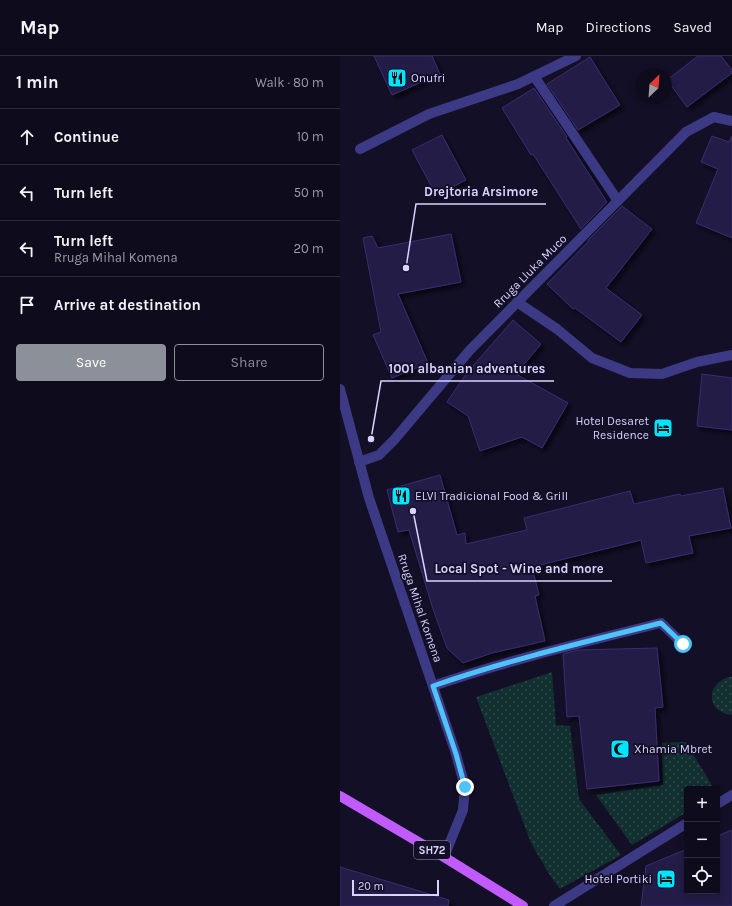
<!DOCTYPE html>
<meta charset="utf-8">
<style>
:root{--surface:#0e0b1c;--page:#1c1929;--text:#f1f3f6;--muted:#9b9ba3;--line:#2e2b3b;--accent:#8c9099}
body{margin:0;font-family:Karla,sans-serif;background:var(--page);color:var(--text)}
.controls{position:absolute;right:12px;bottom:12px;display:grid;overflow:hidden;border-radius:4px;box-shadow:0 2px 6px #0003}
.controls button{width:36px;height:36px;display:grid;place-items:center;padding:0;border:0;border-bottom:1px solid var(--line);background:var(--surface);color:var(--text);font:20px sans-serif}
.compass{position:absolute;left:296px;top:12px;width:36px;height:36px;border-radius:50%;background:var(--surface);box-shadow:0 2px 6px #0003;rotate:25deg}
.scale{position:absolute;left:12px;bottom:10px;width:87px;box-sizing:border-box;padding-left:4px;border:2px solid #d9d4ff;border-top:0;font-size:11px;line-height:14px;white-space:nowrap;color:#d9d4ff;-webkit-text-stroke:3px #130f26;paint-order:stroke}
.stop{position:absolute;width:12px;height:12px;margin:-9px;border:3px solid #4fc3f7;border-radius:50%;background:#fff}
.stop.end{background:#4fc3f7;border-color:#fff;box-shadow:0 1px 4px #0008}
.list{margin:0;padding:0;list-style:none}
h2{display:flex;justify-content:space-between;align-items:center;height:52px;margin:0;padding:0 16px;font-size:17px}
h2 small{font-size:13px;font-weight:400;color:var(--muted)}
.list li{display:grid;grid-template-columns:26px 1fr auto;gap:12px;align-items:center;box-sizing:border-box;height:56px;padding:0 16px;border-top:1px solid var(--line)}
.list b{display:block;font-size:15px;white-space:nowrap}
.list p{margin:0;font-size:13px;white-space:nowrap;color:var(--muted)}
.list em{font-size:13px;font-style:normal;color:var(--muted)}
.actions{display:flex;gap:8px;padding:12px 16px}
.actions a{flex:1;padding:9px 0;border:1px solid var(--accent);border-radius:4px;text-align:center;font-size:14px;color:var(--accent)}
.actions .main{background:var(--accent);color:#fff}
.icon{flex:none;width:22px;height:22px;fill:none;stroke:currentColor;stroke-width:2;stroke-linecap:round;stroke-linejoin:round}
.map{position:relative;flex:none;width:392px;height:850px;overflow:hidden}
header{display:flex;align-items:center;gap:24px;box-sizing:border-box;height:56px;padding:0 20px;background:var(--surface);border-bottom:1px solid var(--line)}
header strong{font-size:19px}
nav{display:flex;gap:22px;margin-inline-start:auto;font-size:14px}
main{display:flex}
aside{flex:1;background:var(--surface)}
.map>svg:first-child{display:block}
.grass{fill:url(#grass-dots)}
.building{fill:#241b47;stroke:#3b2d73;filter:url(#shadow)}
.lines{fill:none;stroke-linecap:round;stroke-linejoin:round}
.pedestrian{stroke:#3d3a85;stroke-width:10}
.minor{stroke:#3d3a85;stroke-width:10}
.primary{stroke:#c25bff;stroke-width:10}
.route{stroke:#4fc3f7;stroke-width:5}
.labels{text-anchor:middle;stroke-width:3.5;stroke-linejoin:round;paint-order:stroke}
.shield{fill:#130f26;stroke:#9e99be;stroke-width:1}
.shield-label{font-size:11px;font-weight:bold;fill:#d9d4ff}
.poi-label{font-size:12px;fill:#d9d4ff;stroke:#130f26;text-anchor:start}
.street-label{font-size:12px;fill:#d9d4ff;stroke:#130f26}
.leader{fill:none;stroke:#d9d4ff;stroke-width:1.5}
.callout-dot{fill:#d9d4ff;stroke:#130f26;stroke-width:1.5}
.callout-label{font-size:13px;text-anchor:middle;font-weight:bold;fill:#d9d4ff;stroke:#130f26;stroke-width:3.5;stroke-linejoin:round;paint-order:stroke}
</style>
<header>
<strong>Map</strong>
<nav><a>Map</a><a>Directions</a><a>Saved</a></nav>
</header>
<main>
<aside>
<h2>1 min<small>Walk · 80 m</small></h2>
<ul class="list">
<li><svg class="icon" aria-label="ahead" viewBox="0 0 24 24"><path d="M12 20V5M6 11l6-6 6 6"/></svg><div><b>Continue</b></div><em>10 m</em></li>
<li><svg class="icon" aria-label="left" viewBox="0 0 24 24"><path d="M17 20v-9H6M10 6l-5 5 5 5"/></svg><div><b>Turn left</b></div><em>50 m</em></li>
<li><svg class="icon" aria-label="left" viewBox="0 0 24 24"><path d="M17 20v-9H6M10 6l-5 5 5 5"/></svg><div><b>Turn left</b><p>Rruga Mihal Komena</p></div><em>20 m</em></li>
<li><svg class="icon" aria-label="arrive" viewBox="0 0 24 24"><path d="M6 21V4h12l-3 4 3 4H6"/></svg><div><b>Arrive at destination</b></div></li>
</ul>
<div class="actions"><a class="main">Save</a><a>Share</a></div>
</aside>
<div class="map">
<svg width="392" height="850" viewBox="0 0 392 850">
<defs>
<pattern id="grass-dots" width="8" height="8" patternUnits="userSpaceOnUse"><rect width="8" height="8" fill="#12302f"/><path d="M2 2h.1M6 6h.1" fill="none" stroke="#344d4e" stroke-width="1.8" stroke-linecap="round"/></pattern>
<filter id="shadow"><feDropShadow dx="3.5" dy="3.5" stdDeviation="2" flood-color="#0009"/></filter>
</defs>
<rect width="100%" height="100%" fill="#130f26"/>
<path class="grass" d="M 212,616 L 216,669 L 230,670 L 239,743 L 281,799 L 220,833 L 209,818 L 191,787 L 136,641 Z
M 389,621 L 392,621 L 392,659 C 366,656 365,628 389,621 Z
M 346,686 L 374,733 L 347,733 L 347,756 L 292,789 L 256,739 L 323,729 L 322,687 Z"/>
<path class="building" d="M 34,0 L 92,0 L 100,18 L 52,39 Z
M 358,0 L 381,0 L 392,14 L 392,17 L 347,51 L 327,24 Z
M 250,1 L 280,49 L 238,74 L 207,28 Z
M 194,32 L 227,81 L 226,82 L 267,146 L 241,173 L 193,98 L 191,99 L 162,52 Z
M 102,79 L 126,124 L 96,139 L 72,94 Z
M 372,80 L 389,86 L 392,80 L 392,182 L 356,167 L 378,113 L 361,106 Z
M 282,150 L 312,173 L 266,232 L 302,259 L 281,286 L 235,252 L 233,253 L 207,228 L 248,186 L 248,184 Z
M 111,178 L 121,226 L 58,238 L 88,307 L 52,322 L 33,279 L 41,276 L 23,182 L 32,180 L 38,192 Z
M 173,264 L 201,288 L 176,318 L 228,347 L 202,392 L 182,381 L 140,395 L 128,360 L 107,346 L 126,318 Z
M 362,318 L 392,322 L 392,374 L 357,370 Z
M 100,419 L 117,479 L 125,477 L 126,488 L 187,474 L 184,462 L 290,435 L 294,448 L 340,438 L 341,440 L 383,432 L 391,472 L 349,480 L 353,497 L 306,507 L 301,484 L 192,511 L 199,539 L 195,540 L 205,585 L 152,597 L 123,607 L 107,592 L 93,553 L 69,474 L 58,476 L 47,434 Z
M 317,592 L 323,651 L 315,652 L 319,725 L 247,733 L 239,660 L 227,661 L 223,598 L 238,594 Z
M 392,774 L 392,850 L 301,850 L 306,810 L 347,793 L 347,835 L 377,835 L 377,780 Z
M 0,811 L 109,844 L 108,850 L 0,850 Z"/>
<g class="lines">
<path class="pedestrian" d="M 93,630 C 168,604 245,586 321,567 L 343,588"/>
<path class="minor" d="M 194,20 L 278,145
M 20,93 L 89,58 L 178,28 L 236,0
M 177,246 L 217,273 L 252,302 L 290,317 L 322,318 L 357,306 L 392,299
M 0,333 L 29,442 L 116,698 L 125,731 L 123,754 L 104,801
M 19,406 L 39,399 L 54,384 L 130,294 L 346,76 L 374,61 L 392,65
M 377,748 L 392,739
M 214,850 L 347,767"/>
<path class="primary" d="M 0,740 L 104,801 L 183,850"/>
</g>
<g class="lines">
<path class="route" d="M 125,731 L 116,698 L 93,630 C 168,604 245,586 321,567 L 343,588"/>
</g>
<defs>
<symbol id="restaurant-square" viewBox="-11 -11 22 22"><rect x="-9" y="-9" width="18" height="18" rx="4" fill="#00e5ff" stroke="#130f26"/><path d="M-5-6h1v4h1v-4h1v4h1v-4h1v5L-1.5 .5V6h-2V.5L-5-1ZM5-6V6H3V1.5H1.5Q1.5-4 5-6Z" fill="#111"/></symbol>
<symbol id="hotel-square" viewBox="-11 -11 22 22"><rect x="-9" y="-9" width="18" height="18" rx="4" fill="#00e5ff" stroke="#130f26"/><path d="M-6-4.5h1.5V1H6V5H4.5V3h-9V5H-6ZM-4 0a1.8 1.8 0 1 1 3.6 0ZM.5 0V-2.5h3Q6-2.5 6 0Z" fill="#111"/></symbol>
<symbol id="mosque-square" viewBox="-11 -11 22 22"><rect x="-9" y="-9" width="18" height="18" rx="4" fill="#00e5ff" stroke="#130f26"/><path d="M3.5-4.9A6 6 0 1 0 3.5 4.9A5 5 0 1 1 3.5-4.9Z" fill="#111"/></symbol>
</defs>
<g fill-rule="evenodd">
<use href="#restaurant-square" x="46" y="11" width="22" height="22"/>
<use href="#hotel-square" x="312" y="361" width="22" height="22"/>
<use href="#restaurant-square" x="50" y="429" width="22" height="22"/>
<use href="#mosque-square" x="269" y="682" width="22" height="22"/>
<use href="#hotel-square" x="315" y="812" width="22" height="22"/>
</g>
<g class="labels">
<rect class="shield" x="74" y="785" width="36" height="18" rx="3"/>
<g class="shield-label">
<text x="92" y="798">SH72</text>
</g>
<g class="poi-label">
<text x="71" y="26">Onufri</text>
<text x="309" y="369" text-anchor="end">Hotel Desaret<tspan x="309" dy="14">Residence</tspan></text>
<text x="75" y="444">ELVI Tradicional Food &amp; Grill</text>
<text x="294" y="697">Xhamia Mbret</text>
<text x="312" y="827" text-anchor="end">Hotel Portiki</text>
</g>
<g class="street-label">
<text transform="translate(190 215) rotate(-45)" y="4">Rruga Lluka Muco</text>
<text transform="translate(80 552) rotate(71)" y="4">Rruga Mihal Komena</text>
</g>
</g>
<path class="leader" d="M66 212L76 148H206M31 383L41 325H214M73 455L87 525H272"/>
<g class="callout-dot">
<circle cx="66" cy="212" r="4"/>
<circle cx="31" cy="383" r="4"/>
<circle cx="73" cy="455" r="4"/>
</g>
<g class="callout-label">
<text x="141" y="140">Drejtoria Arsimore</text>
<text x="127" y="317">1001 albanian adventures</text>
<text x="179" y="517">Local Spot - Wine and more</text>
</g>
</svg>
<div class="controls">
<button>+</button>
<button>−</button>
<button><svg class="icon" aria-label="locate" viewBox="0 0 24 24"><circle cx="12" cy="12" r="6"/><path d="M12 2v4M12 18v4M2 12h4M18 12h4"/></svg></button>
</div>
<svg class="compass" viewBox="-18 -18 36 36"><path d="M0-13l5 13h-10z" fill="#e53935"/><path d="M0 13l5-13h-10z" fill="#9b9ba3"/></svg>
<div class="scale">20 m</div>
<div class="stop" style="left:343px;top:588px"></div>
<div class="stop end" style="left:125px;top:731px"></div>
</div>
</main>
